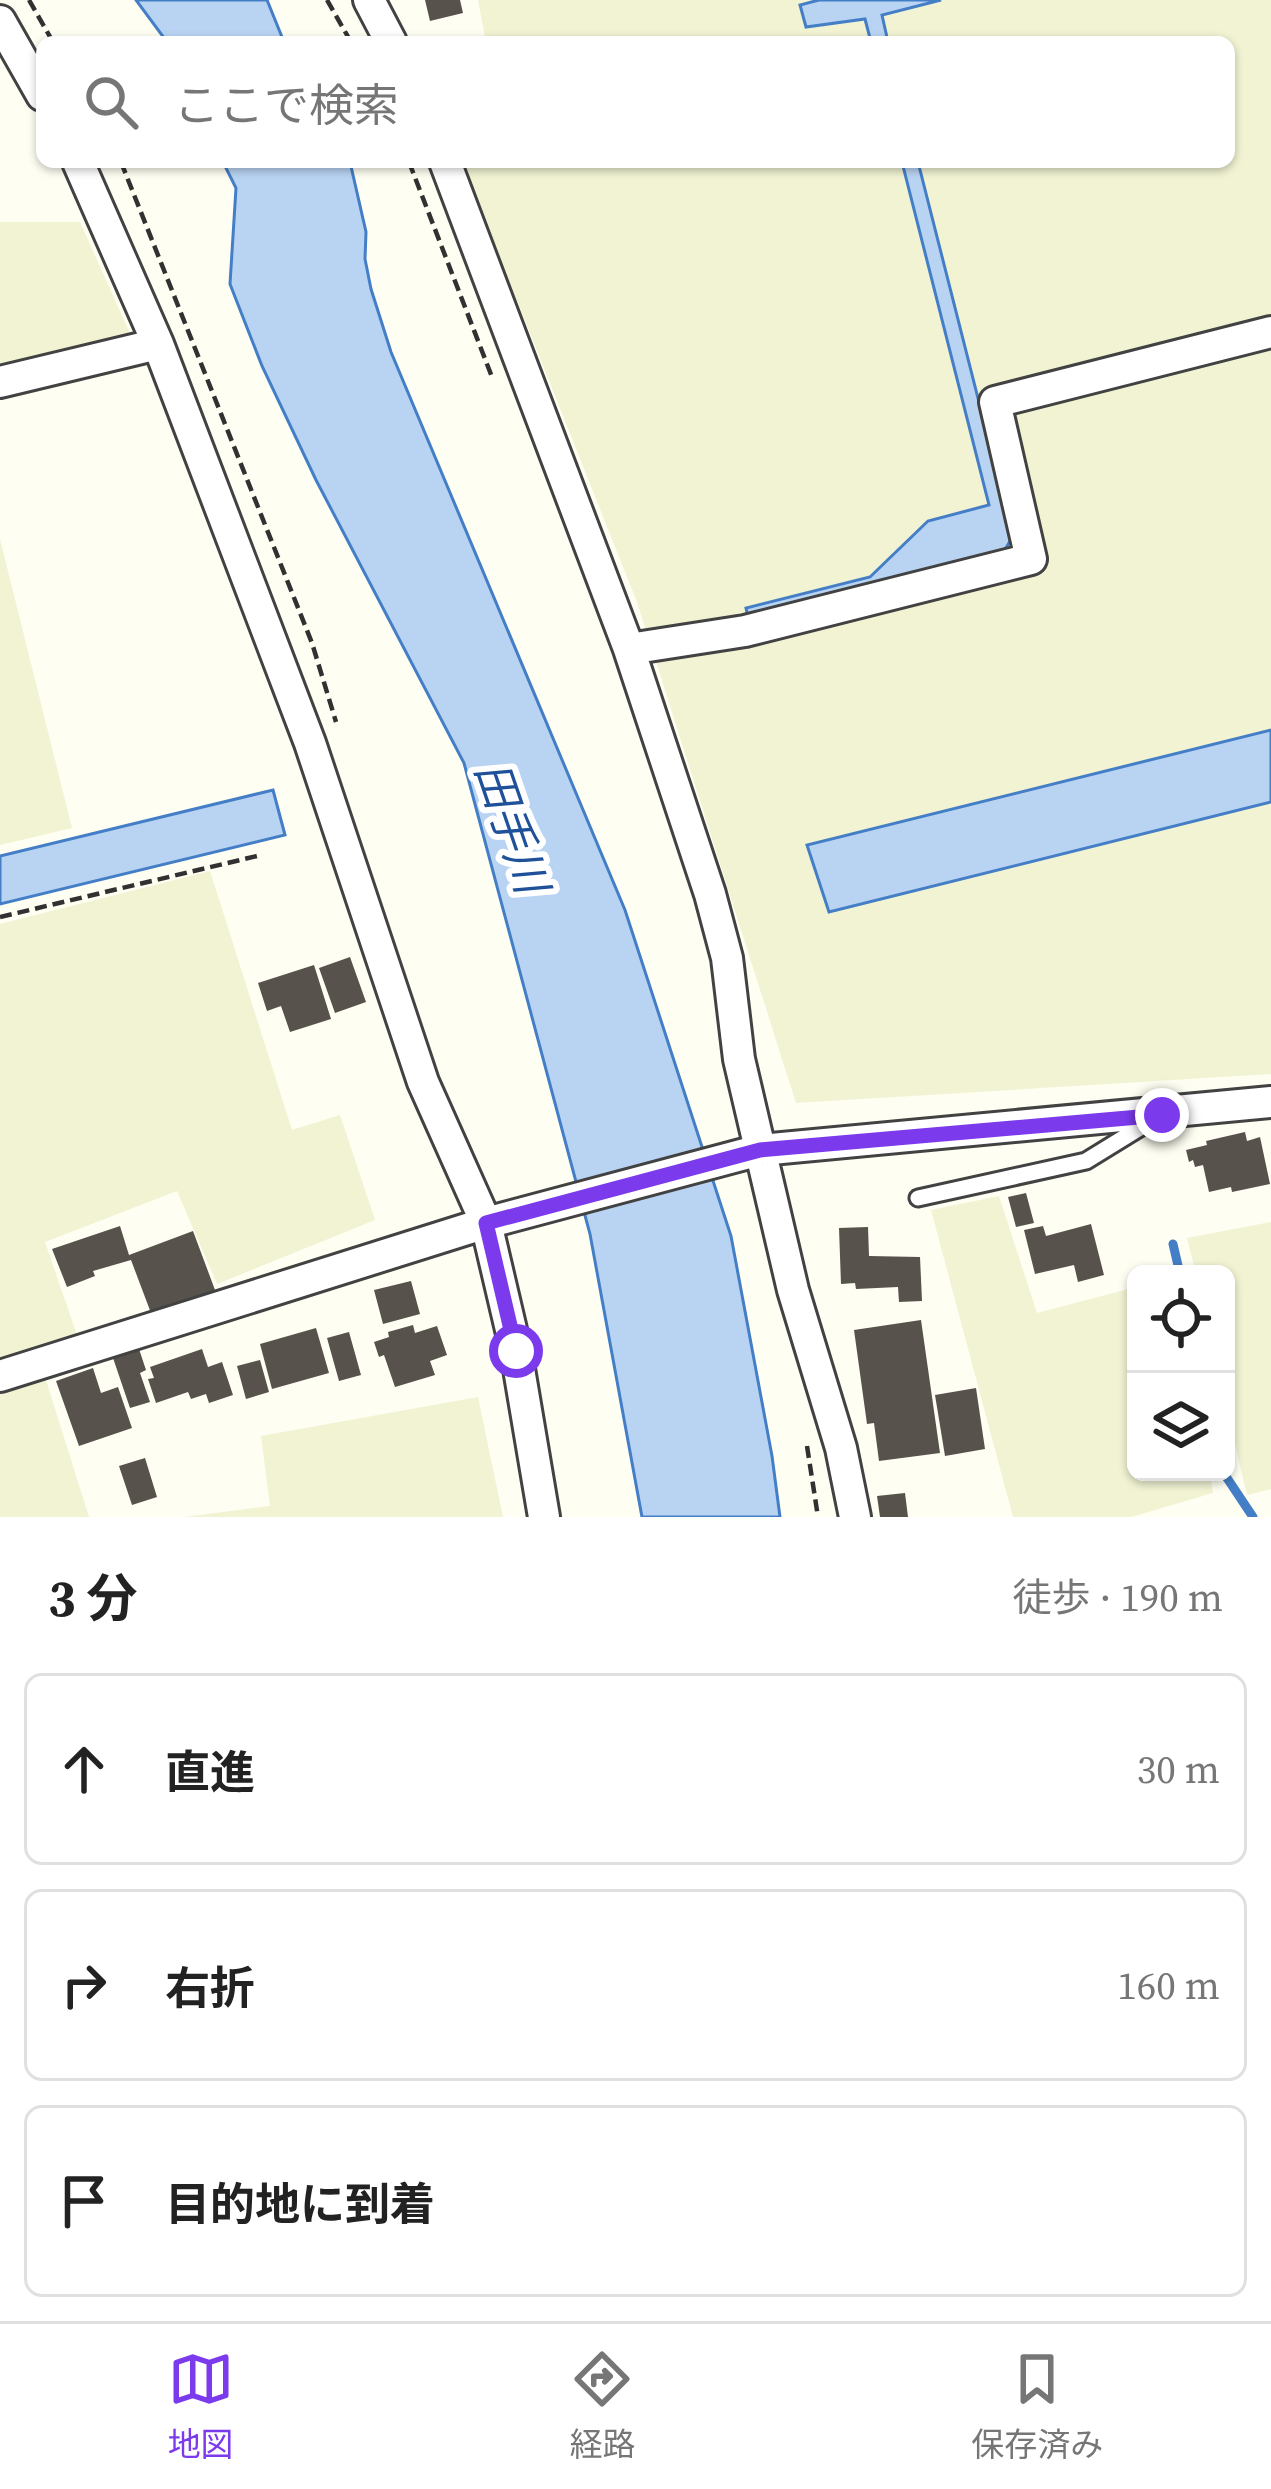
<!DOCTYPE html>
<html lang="ja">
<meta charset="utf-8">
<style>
:root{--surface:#fff;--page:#f2f2f2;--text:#222;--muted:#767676;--line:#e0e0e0;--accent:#7c3aed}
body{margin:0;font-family:"Source Serif 4","Noto Sans JP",serif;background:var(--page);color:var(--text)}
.controls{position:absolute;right:36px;bottom:36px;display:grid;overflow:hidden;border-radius:18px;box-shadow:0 3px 9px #0004}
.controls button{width:108px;height:108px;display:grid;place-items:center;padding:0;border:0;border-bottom:3px solid var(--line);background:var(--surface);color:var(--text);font:60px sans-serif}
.stop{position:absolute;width:36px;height:36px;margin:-27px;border:9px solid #7c3aed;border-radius:50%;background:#fff}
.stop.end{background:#7c3aed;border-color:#fff;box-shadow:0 3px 12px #0008}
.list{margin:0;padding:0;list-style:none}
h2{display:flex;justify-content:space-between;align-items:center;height:156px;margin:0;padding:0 48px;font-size:51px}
h2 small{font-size:39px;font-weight:400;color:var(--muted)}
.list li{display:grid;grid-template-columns:78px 1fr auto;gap:36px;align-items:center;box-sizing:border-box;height:192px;margin:0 24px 24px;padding:0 24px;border:3px solid var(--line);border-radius:18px}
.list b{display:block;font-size:45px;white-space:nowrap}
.list em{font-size:39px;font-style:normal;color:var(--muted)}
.icon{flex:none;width:66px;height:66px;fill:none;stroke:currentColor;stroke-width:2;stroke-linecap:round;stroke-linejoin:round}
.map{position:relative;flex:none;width:1271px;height:1517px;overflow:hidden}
.search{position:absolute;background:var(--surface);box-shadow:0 3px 9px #0004;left:36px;right:36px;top:36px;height:132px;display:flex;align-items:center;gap:30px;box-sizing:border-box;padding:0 42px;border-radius:18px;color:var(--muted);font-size:45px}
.sheet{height:804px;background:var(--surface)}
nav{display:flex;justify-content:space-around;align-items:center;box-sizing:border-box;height:168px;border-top:3px solid var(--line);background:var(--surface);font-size:33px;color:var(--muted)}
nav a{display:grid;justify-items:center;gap:6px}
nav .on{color:var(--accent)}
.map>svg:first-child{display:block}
.farmland{fill:#f1f3d3}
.water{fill:#b9d4f3;stroke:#447ec6;stroke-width:3}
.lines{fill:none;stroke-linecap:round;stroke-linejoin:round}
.stream{stroke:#447ec6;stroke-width:9}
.building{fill:#57524c}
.lane-casing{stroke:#424242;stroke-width:21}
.street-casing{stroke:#424242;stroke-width:36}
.path{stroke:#313131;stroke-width:4.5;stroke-dasharray:12 6;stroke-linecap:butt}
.lane{stroke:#fff;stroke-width:15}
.street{stroke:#fff;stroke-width:30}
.route{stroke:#7c3aed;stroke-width:15}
.labels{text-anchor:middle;stroke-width:12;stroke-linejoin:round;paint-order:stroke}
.water-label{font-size:45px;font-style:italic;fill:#1f519a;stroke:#fff}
</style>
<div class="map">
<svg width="1271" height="1517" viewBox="0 0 1271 1517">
<rect width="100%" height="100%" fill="#fefef2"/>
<path class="farmland" d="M 478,0 L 1271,0 L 1271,1074 L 796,1103 L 637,602 L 462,162 L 1229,162 L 1229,42 L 486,42 Z
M 0,222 L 80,222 L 141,358 L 0,390 Z
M 0,539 L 72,828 L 0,845 Z
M 210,871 L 292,1130 L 340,1115 L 375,1220 L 217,1284 L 177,1191 L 45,1242 L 77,1335 L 0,1360 L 0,924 Z
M 999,1196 L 1037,1313 L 1136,1287 L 1136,1472 L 1210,1472 L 1213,1493 L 1131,1517 L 1013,1517 L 931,1210 Z
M 1271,1222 L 1271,1489 L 1247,1495 L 1226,1406 L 1226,1274 L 1196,1274 L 1187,1238 Z
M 45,1377 L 89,1517 L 0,1517 L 0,1391 Z
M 478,1397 L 503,1517 L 184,1517 L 270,1506 L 261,1436 Z"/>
<path class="water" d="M 136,0 L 267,0 L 284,42 L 167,42 Z
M 819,0 L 941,0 L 882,15 L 888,42 L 871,42 L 865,19 L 806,27 L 800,5 Z
M 223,162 L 350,162 L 366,232 L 365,259 L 371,289 L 391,352 L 625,910 L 731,1236 L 772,1456 L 780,1517 L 642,1517 L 590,1234 L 464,763 L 316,480 L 262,366 L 230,284 L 236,188 Z
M 902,162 L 918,162 L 1013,536 L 1003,553 L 748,617 L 746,608 L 870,577 L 928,521 L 989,505 Z
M 1271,730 L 1271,802 L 829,912 L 807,845 Z
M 273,790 L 285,835 L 0,904 L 0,856 Z"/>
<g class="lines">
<path class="stream" d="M 1173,1244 L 1180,1274
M 1223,1472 L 1253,1517"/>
</g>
<path class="building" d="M 425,0 L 460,0 L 463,13 L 430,21 Z
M 350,957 L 366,1002 L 335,1013 L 319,968 Z
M 314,965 L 331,1019 L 290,1032 L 281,1006 L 267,1011 L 258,983 Z
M 1245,1132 L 1247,1141 L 1260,1137 L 1270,1184 L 1232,1192 L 1231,1187 L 1209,1192 L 1203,1165 L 1195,1167 L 1193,1160 L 1189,1162 L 1186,1150 L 1207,1145 L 1206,1141 Z
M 1026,1193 L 1034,1223 L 1016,1227 L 1008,1197 Z
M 1091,1224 L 1104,1275 L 1078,1282 L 1074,1265 L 1035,1274 L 1024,1230 L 1043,1226 L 1046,1236 Z
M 120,1226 L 129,1255 L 193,1231 L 215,1290 L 151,1313 L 131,1260 L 93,1271 L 95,1276 L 67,1287 L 52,1249 Z
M 868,1227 L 869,1256 L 920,1257 L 922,1301 L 899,1302 L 898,1287 L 856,1289 L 855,1283 L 841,1284 L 839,1228 Z
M 411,1281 L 420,1314 L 383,1324 L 374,1290 Z
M 921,1320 L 940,1453 L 879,1461 L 874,1423 L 867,1424 L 854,1330 Z
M 413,1325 L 415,1333 L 437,1326 L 447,1355 L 430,1361 L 435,1375 L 395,1387 L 384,1355 L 379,1357 L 374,1342 L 389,1337 L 388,1332 Z
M 316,1328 L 329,1373 L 272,1389 L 260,1344 Z
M 349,1332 L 361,1375 L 339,1381 L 327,1338 Z
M 138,1346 L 146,1370 L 140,1373 L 150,1402 L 130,1408 L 112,1355 Z
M 202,1349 L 208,1367 L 222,1362 L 233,1395 L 209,1403 L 206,1394 L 191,1399 L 188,1392 L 156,1403 L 148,1379 L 154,1378 L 150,1367 Z
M 260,1360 L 269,1392 L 246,1399 L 237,1366 Z
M 93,1368 L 101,1393 L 118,1387 L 132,1428 L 79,1446 L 56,1381 Z
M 976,1388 L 985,1449 L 945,1456 L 935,1395 Z
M 145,1458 L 157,1497 L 132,1505 L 119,1466 Z
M 905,1493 L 908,1517 L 880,1517 L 877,1496 Z"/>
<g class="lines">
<defs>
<path id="lane" d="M 918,1198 L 1086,1161 L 1151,1121"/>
<path id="street" d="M 369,0 L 391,42
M 0,21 L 42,95
M 78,162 L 158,344 L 310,743 L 423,1082 L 486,1223 L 516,1351 L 544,1517
M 445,162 L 629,649 L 710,894 L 727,958 L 739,1059 L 793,1290 L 841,1448 L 855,1517
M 0,382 L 158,344
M 629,649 L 745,631 L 1031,559 L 995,402 L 1271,332
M 0,1376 L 486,1223 L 760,1150 L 1271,1102"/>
</defs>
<use href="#lane" class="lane-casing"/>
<use href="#street" class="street-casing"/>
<path class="path" d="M 29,0 L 53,42
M 327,0 L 351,42
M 781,42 L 800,39
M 121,162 L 312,643 L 336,722
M 409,162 L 492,377
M 0,917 L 257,856
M 807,1446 L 818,1517"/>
<use href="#lane" class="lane"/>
<use href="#street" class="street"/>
</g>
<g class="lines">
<path class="route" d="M 516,1351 L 486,1223 L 760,1150 L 1162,1115"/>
</g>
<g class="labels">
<g class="water-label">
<text transform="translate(512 827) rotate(71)" y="16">田手川</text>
</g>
</g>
</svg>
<div class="controls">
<button><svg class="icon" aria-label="locate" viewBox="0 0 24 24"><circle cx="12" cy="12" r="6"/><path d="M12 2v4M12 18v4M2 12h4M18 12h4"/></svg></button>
<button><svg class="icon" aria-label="layers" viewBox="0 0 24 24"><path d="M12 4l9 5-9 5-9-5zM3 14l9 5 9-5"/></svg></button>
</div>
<div class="stop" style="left:516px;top:1351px"></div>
<div class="stop end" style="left:1162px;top:1115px"></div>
<div class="search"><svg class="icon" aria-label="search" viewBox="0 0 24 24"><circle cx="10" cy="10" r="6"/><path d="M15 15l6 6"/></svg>ここで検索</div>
</div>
<section class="sheet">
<h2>3 分<small>徒歩 · 190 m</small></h2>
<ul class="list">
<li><svg class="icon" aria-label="ahead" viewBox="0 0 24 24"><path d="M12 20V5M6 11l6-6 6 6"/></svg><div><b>直進</b></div><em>30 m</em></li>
<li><svg class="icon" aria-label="right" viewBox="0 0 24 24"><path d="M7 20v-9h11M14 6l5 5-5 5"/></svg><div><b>右折</b></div><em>160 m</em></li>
<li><svg class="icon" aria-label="arrive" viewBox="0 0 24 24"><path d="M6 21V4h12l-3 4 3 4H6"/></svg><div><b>目的地に到着</b></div></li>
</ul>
</section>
<nav>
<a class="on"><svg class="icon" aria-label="map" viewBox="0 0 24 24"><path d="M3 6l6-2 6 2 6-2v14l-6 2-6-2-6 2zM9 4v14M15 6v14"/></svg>地図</a>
<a><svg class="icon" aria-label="directions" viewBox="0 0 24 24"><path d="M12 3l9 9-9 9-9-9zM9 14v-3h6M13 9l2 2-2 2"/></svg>経路</a>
<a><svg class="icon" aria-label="saved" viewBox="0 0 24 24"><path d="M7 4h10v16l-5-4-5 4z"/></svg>保存済み</a>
</nav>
